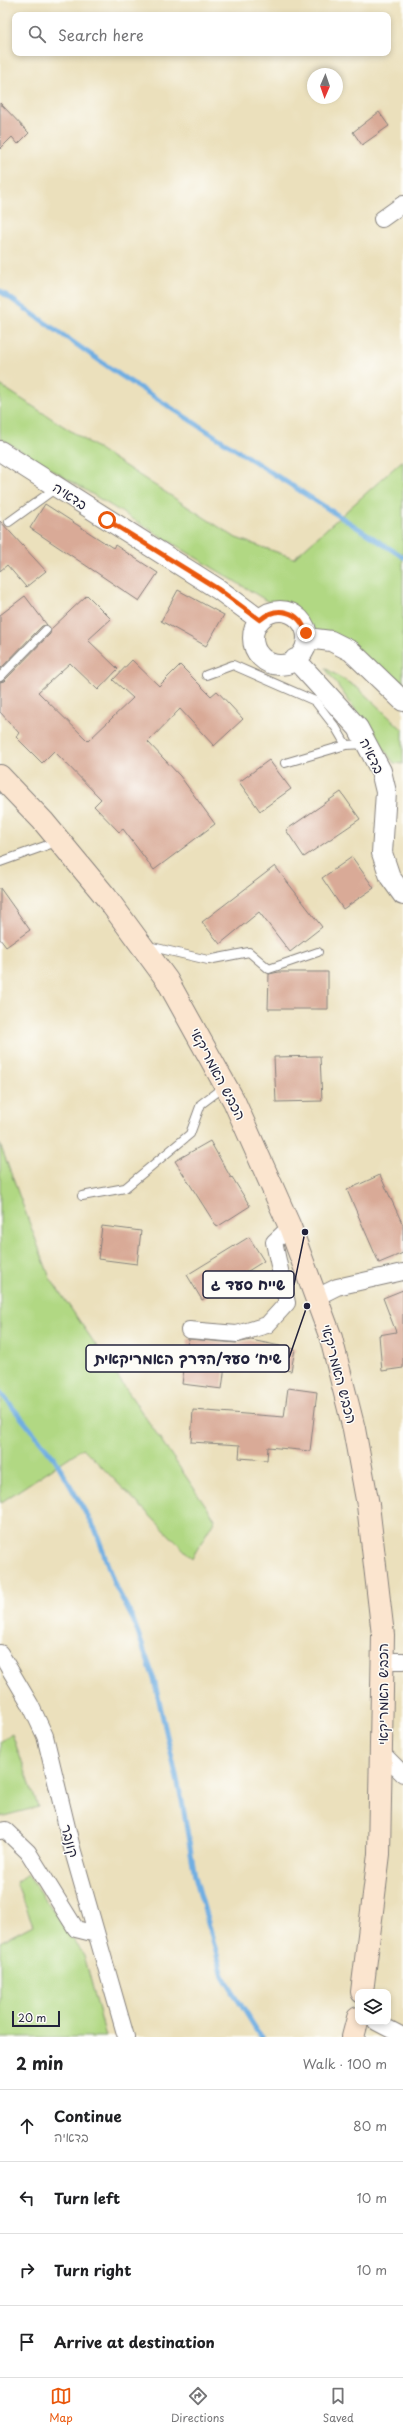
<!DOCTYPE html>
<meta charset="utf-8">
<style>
:root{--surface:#fff;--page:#f2f2f2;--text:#202124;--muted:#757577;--line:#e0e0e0;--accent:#ea580c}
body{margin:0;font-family:"Playpen Sans","Playpen Sans Hebrew",sans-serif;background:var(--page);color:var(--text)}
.controls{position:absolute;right:12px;bottom:12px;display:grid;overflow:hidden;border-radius:8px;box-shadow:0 2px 6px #0003}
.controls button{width:36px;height:36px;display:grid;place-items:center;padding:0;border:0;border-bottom:1px solid var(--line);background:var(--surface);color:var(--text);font:20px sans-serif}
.compass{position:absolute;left:307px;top:68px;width:36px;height:36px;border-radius:50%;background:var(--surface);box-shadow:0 2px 6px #0003;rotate:182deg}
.scale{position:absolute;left:12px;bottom:10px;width:48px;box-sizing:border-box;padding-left:4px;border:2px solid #22223b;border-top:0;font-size:11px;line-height:14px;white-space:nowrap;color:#22223b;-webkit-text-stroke:3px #fdfcf7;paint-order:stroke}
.stop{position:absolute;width:12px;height:12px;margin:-9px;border:3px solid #ea580c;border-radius:50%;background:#fff}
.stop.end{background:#ea580c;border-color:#fff;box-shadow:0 1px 4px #0008}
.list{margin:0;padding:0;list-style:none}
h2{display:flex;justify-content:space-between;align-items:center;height:52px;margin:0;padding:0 16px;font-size:17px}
h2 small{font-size:13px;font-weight:400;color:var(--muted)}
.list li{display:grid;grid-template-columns:26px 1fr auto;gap:12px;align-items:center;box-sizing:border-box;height:72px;padding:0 16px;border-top:1px solid var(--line)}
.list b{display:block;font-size:15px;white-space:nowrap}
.list p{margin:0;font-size:13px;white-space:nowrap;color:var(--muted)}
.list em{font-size:13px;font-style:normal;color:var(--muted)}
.icon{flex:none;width:22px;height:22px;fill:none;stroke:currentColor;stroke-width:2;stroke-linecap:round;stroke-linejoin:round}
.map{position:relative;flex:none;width:403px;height:2037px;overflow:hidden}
.search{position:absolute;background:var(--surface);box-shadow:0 2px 6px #0003;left:12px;right:12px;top:12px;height:44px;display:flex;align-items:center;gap:10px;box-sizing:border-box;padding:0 14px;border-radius:8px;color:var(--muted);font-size:15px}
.sheet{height:340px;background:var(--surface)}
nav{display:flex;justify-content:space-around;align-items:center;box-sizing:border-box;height:56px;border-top:1px solid var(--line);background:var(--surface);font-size:11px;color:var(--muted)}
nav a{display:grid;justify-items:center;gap:2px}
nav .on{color:var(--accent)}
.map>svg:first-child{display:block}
.green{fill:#b1d883;stroke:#6a7d5f}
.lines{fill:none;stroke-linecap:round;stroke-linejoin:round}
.stream{stroke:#70aee2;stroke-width:5}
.building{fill:#d9aa97}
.service-casing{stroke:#86817c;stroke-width:10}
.minor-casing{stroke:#86817c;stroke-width:18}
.tertiary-casing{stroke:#86817c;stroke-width:22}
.secondary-casing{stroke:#86817c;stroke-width:24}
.service{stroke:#fff;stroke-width:8}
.minor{stroke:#fff;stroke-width:16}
.tertiary{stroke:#fff;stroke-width:20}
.secondary{stroke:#fbe5cf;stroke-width:22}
.route{stroke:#ea580c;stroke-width:5}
.labels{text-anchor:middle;stroke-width:3;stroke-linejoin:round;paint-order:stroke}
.street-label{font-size:14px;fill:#22223b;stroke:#fdfcf7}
.leader{fill:none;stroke:#22223b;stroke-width:1.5}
.callout-dot{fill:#22223b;stroke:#fdfcf7;stroke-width:1.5}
.callout{fill:#fdfcf7;stroke:#22223b;stroke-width:1.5}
.callout-label{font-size:15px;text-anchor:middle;font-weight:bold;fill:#22223b}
</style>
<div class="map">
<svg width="403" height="2037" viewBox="0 0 403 2037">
<rect width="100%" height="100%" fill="#fdfcf7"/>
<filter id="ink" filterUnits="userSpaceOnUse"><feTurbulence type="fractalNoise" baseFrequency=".025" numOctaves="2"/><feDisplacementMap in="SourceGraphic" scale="8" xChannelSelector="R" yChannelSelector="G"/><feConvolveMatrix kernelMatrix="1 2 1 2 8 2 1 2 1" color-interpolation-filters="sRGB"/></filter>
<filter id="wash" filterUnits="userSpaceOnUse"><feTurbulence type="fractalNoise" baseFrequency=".012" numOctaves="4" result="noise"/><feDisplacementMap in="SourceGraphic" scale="16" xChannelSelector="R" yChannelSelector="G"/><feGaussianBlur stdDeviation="0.9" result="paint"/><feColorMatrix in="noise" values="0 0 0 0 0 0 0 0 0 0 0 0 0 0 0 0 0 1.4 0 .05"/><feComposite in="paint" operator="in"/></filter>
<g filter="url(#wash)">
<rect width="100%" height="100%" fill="#ebe0bc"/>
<path class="green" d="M 0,385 L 236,538 L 294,558 L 403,460 L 403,695 L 295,618 L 0,438 Z
M 325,668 L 359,689 L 403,730 L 403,764 L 394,763 Z
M 0,1144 L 50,1278 L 215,1519 L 192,1558 L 83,1448 L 0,1503 Z
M 12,1734 L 38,1807 L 0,1817 L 0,1742 Z
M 27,1874 L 84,1955 L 106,2037 L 0,2037 L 0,1942 L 33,1925 L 16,1882 Z"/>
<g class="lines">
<path class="stream" d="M 0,291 L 120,375 L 403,557
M 0,1392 L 55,1459 L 96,1531 L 114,1583 L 133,1619 L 154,1679 L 182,1801 L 195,1876 L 223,1976 L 261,2037"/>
</g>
<g id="blocks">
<path class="building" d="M 0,103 L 29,133 L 18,144 L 12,137 L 0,149 Z
M 379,112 L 389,126 L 362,145 L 353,132 Z
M 45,504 L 113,548 L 115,545 L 158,573 L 139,601 L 30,528 Z
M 0,521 L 46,571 L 26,587 L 7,565 L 0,571 Z
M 178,590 L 224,615 L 206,646 L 161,621 Z
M 87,595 L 111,619 L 88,640 L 118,669 L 98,690 L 70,663 L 38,692 L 88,741 L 133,698 L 113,680 L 132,660 L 159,686 L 180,665 L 211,696 L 217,691 L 243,719 L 214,746 L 180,709 L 148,742 L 180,776 L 215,824 L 154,870 L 123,829 L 119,832 L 94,806 L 101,799 L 54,751 L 42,763 L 16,737 L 19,733 L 0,712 L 0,682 L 4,681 L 50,634 L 51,629 Z
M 25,596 L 47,625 L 42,626 L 0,669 L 0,615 Z
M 269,760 L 291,789 L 260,811 L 239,782 Z
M 341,792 L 360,819 L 304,857 L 286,830 Z
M 352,857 L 374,888 L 343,909 L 322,878 Z
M 275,866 L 322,927 L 290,952 L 259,912 L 220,944 L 202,922 Z
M 0,888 L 30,930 L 6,947 L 0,939 Z
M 279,972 L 328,972 L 328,1009 L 268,1009 L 269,974 Z
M 320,1056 L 322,1101 L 276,1102 L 274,1057 Z
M 210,1141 L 231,1178 L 232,1177 L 250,1206 L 217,1227 L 175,1161 Z
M 380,1175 L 403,1225 L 403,1253 L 379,1263 L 347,1190 Z
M 102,1226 L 141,1231 L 137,1264 L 98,1259 Z
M 249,1237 L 264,1261 L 202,1300 L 187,1275 Z
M 403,1290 L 403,1368 L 382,1371 L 379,1335 L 396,1332 L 383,1298 Z
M 188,1339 L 236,1343 L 251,1340 L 295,1349 L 291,1371 L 226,1358 L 222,1389 L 182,1384 Z
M 288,1388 L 317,1392 L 310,1451 L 268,1447 L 267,1460 L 239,1458 L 240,1445 L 191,1442 L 193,1410 L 284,1417 Z"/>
</g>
</g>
<g filter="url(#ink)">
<use href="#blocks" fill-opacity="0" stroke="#86817c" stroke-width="1"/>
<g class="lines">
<defs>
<path id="service" d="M 9,522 L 56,488
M 206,675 L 233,665 L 315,701 L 336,728 L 346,745 L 365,744
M 0,677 L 46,630
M 285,763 L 346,745
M 0,862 L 59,841
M 148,946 L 208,960 L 249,952 L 269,969 L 318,952
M 82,1196 L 125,1188 L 190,1134 L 201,1104 L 225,1086"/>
<path id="minor" d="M 382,219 L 403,204
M 317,1297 L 337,1287 L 403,1272
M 189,1330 L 237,1334 L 267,1325 L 287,1303 L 274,1242 L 290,1227
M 0,1653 L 30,1704 L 45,1736 L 72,1848 L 126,2037
M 383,1661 L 403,1661
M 382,1753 L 403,1774
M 0,1831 L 5,1830 L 28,1852 L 76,1929 L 96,1934
M 376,2022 L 403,2036"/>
<path id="tertiary" d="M 0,451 L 218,589 L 260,620
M253 638a27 27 0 1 1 54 0a27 27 0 1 1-54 0Z
M 307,638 L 331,641 L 351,651 L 403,701
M 295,659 L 358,728 L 381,771 L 386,792 L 382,853 L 390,877 L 403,895"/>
<path id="secondary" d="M 0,776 L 43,821 L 106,897 L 167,980 L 234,1101 L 290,1227 L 331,1338 L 354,1429 L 368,1505 L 383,1635 L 379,1854 L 362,1992
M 353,2037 L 358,2018"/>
</defs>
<use href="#service" class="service-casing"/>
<use href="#minor" class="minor-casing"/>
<use href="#tertiary" class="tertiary-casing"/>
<use href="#secondary" class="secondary-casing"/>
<use href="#service" class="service"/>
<use href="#minor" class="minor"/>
<use href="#tertiary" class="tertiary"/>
<use href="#secondary" class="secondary"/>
</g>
</g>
<g class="lines" filter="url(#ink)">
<path class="route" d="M 107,520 L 218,589 L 260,620 C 277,605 300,611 306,633"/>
</g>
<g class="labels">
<g class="street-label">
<text transform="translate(70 496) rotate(33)" y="5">בדאיה</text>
<text transform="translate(372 756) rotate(64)" y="5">בדאיה</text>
<text transform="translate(218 1074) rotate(62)" y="5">הכביש האמריקאי</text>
<text transform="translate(339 1374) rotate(75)" y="5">הכביש האמריקאי</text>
<text transform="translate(383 1694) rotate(-90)" y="5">הכביש האמריקאי</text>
<text transform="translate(70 1841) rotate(76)" y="5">קונבר</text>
</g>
</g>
<path class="leader" d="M305 1232L294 1285M307 1306L289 1358"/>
<g class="callout-dot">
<circle cx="305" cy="1232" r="4"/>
<circle cx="307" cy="1306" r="4"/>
</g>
<g class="callout">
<rect x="203" y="1271" width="91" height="27" rx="4"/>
<rect x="86" y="1345" width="203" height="27" rx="4"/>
</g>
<g class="callout-label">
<text x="248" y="1290">שייח סעד ג</text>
<text x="188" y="1364">שיח׳ סעד/הדרך האמריקאית</text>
</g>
</svg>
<div class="controls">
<button><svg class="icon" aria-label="layers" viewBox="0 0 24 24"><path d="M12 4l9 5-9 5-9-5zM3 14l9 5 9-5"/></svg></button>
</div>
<svg class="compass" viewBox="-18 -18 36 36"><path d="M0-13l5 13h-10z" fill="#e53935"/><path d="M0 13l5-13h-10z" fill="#757577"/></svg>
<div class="scale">20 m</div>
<div class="stop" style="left:107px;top:520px"></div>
<div class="stop end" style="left:306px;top:633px"></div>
<div class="search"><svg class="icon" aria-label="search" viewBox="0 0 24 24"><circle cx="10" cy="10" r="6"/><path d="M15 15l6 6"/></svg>Search here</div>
</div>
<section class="sheet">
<h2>2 min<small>Walk · 100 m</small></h2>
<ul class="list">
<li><svg class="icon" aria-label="ahead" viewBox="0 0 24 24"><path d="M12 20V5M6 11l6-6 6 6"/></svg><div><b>Continue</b><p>בדאיה</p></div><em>80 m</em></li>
<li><svg class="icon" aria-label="left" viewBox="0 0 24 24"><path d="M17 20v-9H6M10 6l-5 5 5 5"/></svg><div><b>Turn left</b></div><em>10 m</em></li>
<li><svg class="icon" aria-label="right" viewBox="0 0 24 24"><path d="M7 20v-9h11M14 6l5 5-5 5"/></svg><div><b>Turn right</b></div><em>10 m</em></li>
<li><svg class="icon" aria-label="arrive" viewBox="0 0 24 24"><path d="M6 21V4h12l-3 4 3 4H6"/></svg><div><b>Arrive at destination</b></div></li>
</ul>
</section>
<nav>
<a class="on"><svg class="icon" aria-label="map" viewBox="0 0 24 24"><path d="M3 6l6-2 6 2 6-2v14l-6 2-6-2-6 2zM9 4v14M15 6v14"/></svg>Map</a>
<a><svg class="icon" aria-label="directions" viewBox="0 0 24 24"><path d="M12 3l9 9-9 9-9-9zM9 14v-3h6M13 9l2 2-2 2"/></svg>Directions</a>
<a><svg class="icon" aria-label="saved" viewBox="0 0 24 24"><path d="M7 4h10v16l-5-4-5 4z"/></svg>Saved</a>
</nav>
